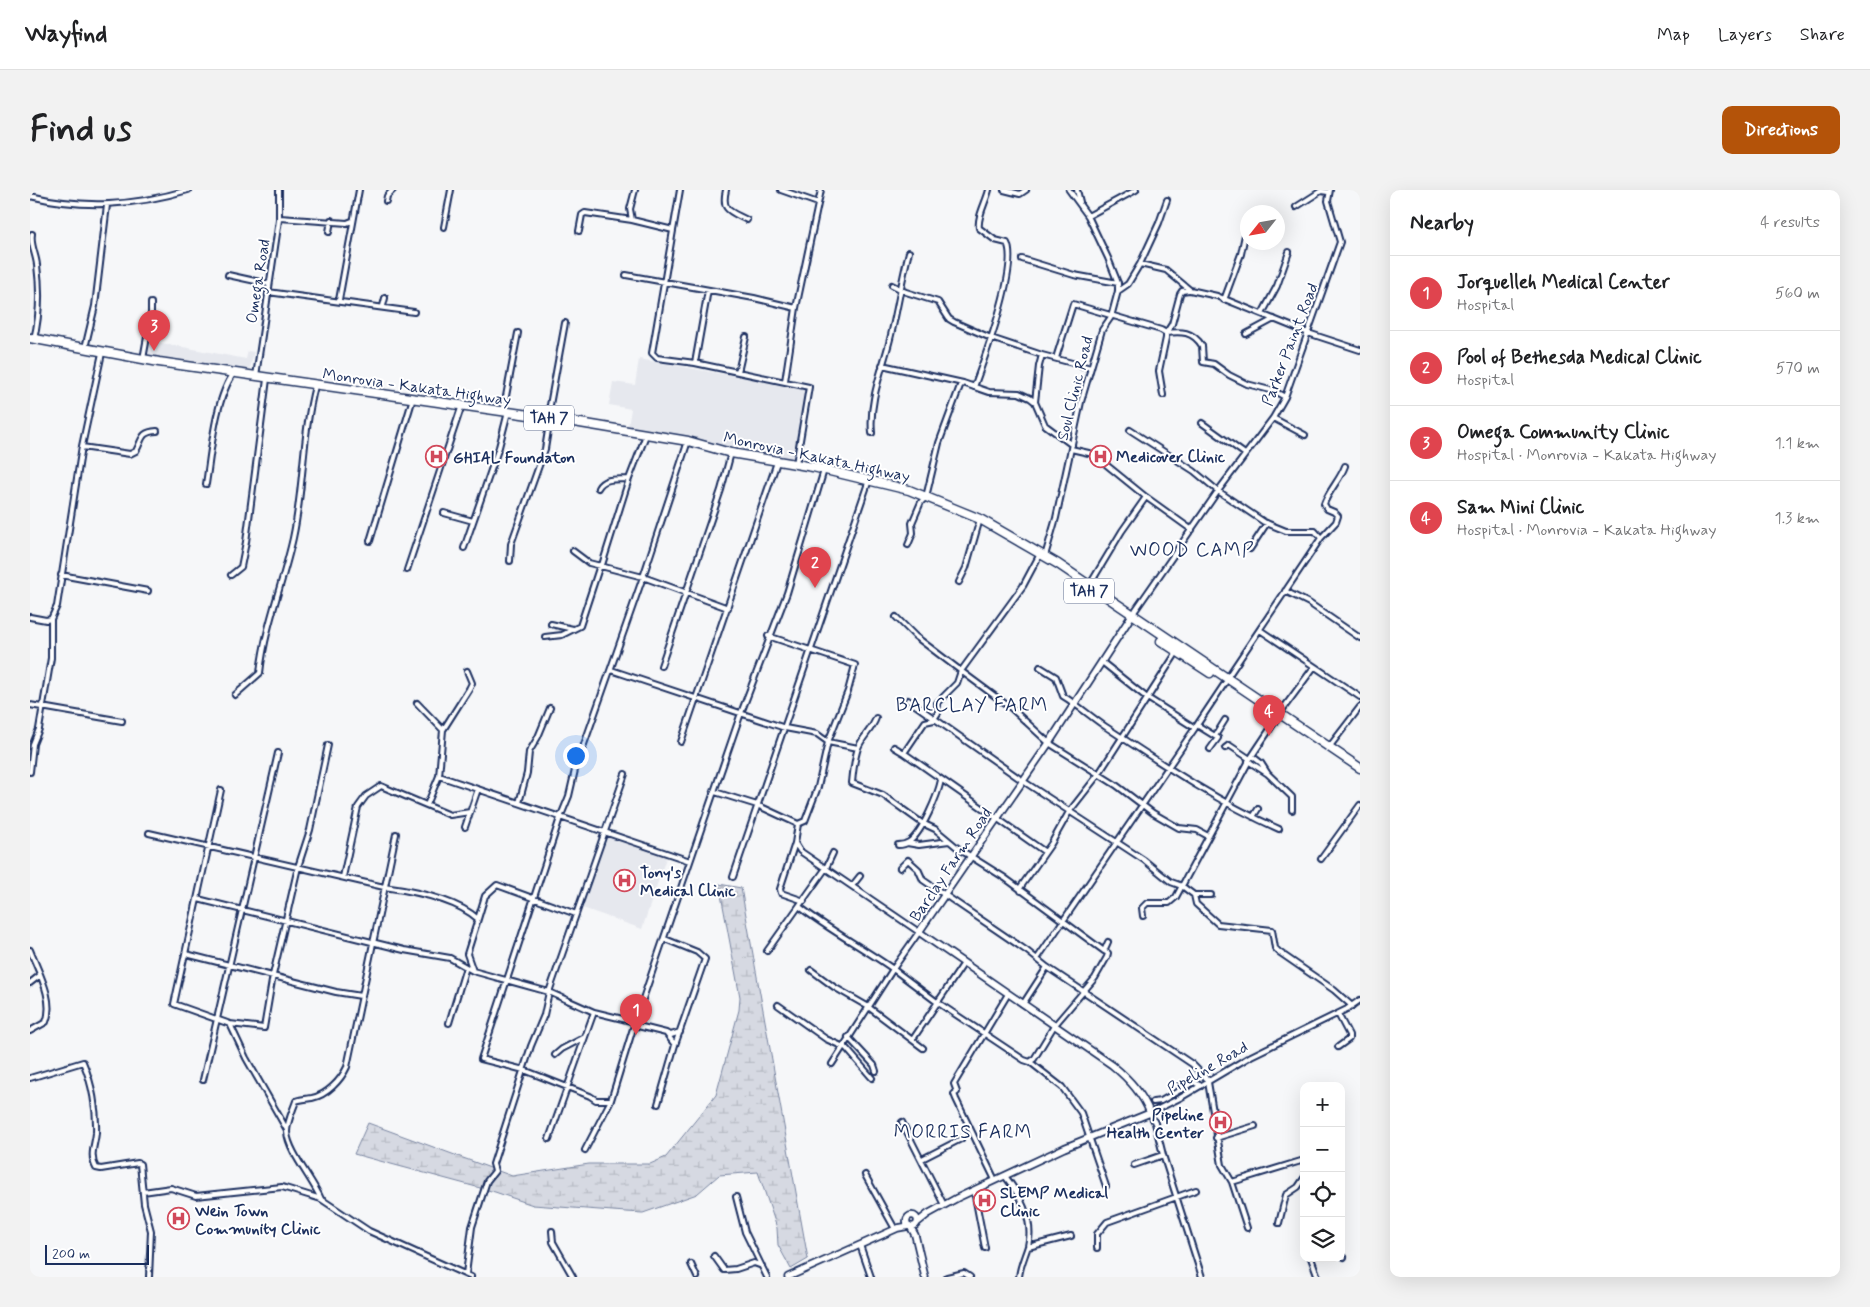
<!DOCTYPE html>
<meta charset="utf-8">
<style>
:root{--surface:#fff;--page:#f2f2f2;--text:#202124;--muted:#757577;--line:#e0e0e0;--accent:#b45309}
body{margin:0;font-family:Mynerve,sans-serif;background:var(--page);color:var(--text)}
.controls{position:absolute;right:15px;bottom:15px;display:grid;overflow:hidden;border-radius:10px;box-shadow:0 5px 20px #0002}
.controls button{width:45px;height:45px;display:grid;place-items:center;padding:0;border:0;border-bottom:1px solid var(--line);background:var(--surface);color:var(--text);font:25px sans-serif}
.compass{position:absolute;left:1210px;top:15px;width:45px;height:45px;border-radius:50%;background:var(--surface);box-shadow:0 5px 20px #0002;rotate:239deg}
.scale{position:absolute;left:15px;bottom:12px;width:104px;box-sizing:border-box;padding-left:5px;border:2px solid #1b2f5e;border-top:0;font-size:14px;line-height:18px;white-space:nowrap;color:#1b2f5e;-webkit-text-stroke:4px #fff;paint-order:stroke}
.you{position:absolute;left:545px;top:565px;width:18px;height:18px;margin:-12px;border:4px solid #fff;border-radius:50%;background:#1a73e8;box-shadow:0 0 0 8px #1a73e833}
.badge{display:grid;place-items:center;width:32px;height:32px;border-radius:50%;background:var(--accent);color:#fff;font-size:16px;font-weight:700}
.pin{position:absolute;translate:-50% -41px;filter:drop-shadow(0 1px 2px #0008)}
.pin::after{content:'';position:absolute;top:26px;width:18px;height:15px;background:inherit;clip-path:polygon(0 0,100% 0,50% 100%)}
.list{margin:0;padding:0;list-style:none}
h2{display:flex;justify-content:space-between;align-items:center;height:65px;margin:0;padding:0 20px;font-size:21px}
h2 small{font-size:16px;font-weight:400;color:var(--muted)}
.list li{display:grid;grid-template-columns:32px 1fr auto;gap:15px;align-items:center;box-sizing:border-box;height:75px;padding:0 20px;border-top:1px solid var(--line)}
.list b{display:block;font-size:19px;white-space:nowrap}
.list p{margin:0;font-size:16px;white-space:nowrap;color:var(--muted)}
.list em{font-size:16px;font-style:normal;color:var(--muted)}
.icon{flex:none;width:28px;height:28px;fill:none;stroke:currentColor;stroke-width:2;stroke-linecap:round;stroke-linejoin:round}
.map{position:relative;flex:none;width:1330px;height:1087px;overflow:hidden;border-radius:10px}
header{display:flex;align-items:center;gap:30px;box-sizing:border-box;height:70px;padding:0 25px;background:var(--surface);border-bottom:1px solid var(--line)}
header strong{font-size:24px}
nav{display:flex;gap:28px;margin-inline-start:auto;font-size:18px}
.intro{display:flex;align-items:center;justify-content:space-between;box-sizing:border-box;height:120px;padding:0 30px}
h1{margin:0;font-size:35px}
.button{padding:12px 22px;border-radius:10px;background:var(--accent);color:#fff;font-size:18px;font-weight:700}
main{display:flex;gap:30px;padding:0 30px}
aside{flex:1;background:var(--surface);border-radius:10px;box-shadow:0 5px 20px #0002}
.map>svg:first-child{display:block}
.built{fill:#e6e8ee}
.wetland{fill:url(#wetland-marsh);stroke:#7884a0}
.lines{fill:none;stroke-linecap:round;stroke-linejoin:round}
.street-casing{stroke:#1b2f5e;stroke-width:8}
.secondary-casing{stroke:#1b2f5e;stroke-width:9}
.highway-casing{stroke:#1b2f5e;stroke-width:11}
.street{stroke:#fff;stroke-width:4}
.secondary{stroke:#fff;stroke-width:5.5}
.highway{stroke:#fff;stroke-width:8}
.labels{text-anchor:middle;stroke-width:4;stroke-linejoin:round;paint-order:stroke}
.shield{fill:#fff;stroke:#5f6d8e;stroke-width:1}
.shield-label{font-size:15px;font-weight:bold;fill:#1b2f5e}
.street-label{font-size:16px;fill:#1b2f5e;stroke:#fff}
.poi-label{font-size:16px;font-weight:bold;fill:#1b2f5e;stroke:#fff;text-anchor:start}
.quarter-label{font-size:19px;letter-spacing:1px;fill:#1b2f5e;stroke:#fff}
</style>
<header>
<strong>Wayfind</strong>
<nav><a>Map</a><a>Layers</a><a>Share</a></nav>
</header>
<div class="intro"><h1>Find us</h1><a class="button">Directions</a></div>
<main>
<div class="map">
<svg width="1330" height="1087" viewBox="0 0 1330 1087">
<defs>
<pattern id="wetland-marsh" width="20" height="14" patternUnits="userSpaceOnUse" patternTransform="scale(1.25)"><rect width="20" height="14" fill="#d6d9e2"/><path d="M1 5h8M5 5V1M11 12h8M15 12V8" fill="none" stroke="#b7bbc4"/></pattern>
</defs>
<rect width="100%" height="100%" fill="#f6f7f9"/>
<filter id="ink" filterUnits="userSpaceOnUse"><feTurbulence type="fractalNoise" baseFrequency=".02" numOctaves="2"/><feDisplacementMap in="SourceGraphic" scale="10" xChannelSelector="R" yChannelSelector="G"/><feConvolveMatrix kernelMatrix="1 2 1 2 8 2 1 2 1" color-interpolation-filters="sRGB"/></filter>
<g filter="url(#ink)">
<path class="built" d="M 116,150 L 216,169 L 218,161 L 224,162 L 219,182 L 114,164 Z
M 609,169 L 777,199 L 764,272 L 597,243 L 601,219 L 579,215 L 583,192 L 605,195 Z
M 575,644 L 637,665 L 612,739 L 550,717 Z"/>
<path class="wetland" d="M 689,694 L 711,698 L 778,1069 L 761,1079 L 748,1055 L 747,1038 L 728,982 L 689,985 L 667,1004 L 613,1023 L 596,1022 L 503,1015 L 465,1002 L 324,964 L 338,933 L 482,986 L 559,974 L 620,974 L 636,967 L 686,905 L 709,820 L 710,807 Z"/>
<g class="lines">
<defs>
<path id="street" d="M 605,0 L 600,19 L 602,30 L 643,40
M 650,0 L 622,163 L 627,168 L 665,173 L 779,197 L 766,274
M 696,0 C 691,21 700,21 717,30
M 751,0 L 788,13
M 974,0 L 990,4 L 996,0
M 1047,0 L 1050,12
M 0,6 C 54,19 104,16 158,0
M 356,11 L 357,6 L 363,0
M 1266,17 L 1291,1 L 1298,2
M 1058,26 L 1106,0
M 250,28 L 317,33 L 322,31
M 414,37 L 421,0
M 549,41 L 552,25 L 555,23 L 602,30
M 299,42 L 301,30
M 2,44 C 0,55 6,64 7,75 C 10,98 10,125 4,149
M 992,69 L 1044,85 L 1088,93
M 1110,74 L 1129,33 L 1137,10
M 198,85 L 239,94
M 596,85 L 724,108 L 766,118
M 862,95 L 876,102 L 908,112 L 919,129 L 924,132 L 961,148 L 1012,165
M 1088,101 L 1098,94 L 1110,74 L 1136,80 L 1160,100 L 1187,106 L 1278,143 L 1330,160
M 238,102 L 384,122
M 309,110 L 329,0
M 1194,110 L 1211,64 L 1215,45
M 353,116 L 355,108
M 1232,124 L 1247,96 L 1259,62
M 1136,143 C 1151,141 1163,141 1172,156 L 1173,172 L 1184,174 L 1199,185 L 1217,194 L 1244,201 L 1255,207
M 1136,143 L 1142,134 L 1150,104 L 1152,101 L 1159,100
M 1216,144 L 1244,129
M 55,158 L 65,116 L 77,15
M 1026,168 L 1043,114 L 1131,140 L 1136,143 L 1136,148 L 1129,181 L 1133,205
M 113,169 L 121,125 L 121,113
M 665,173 L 678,100
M 852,175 L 933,193
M 708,182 L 716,147
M 226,186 L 249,30 L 249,0
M 755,191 L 766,118 L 791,0
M 944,197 C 954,170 989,76 977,53 L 965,50 L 949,38 C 947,27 956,12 959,0
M 1005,212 L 1009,176 L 1012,165 L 1061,178
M 473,222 L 488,143
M 1243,228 L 1275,245
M 1172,233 L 1215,264
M 1100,240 L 1164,281 L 1188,301 L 1234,332 L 1256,341 L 1285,341 L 1291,348 L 1197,488
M 842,243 C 839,212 851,183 859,153 C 867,123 871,92 879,62
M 52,257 L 100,264 L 106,261 C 113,249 110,242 127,241
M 1041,259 L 1063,264 L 1116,307 L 1162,340
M 176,294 C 181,263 185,208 204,183
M 568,298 C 574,287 587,290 599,289
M 414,323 L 443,331
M 1291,348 L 1306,332 L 1308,326 L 1304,322 L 1297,319 L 1294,314 C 1299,300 1310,290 1315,276
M 340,351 L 383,208
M 878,355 L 883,343 L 882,333 L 891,312 L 896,307 L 909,253 L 930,196 L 933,193 L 959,202 L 989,203 L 1000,208 L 1005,212 L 1015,235 L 1042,255
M 434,358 L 469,257 L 478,222
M 1220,359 L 1237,333
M 543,361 L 559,373 L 613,387 L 698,418
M 1010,364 L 993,396 L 931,481 L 981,518 L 1019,553 L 1086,595 L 1123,623 L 1149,638 L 1167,640 L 1178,646
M 1015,366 L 1026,328 L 1051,212 L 1072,140 L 1081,127 L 1088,101 L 1088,93 L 1078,68 L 1058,26 L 1039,0
M 480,371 L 481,354 L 515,259 L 520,228 L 518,226 L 535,133
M 572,375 L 599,289 L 616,245
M 377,380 L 432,215
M 31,385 L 118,401
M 201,385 L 211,377 L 216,352 L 237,189
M 929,392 L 936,378 L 950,329
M 1059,396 L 1092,341 L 1116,307
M 1255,401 L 1279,413 L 1330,448
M 1102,425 L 1188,301 L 1243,228 L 1255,207 L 1310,52 L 1298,11 L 1300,0
M 0,427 L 16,430 L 21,429
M 866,427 L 885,446 L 931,481 L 927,493 L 907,513 L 908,523 L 904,529
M 521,434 L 543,439
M 1230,440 L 1330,507
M 738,446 L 825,475 L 818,501 L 798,552 L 788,597 L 775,631 L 768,634
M 515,447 L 532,445 L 550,436 L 570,375
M 1072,472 L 1116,507 L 1165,538 L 1167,535 L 1188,548 L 1180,559
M 631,476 L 691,300 L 701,263
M 1010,477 L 1026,487 L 1033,506 C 1048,515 1061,527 1076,537 C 1132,574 1188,612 1249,639
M 581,480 L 755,538 L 787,544 L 798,552 L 828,558
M 205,505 L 230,483 C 235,436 253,393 263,348 C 274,298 272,246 285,196
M 878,510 L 993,591 L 1114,670 L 1141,692 L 1152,696 L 1164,705 L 1181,705
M 387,513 L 413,540 L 409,586 L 660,671
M 0,515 L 92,531
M 1250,523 L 1284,477
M 846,528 C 842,540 832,547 828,558 C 824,570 823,582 822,593 L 853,605 L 892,633 L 905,639 L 929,659 L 975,688 L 1074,761
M 904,530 L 895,532 L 874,563 L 1015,662
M 1167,535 L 1195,493
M 413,540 L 439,499 L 442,493 L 437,481
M 1185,546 L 1195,530
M 651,552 L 747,272
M 1300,556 L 1330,517
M 864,557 L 874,563
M 1195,558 L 1199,555 L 1220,569
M 1222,566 L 1231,573 L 1238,584 L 1262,607 L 1262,620
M 1218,571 L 1238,584
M 0,582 L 3,554 L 9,539 L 21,468 L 21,429 L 27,416 L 52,256 L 72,163
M 191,600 L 144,814 L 200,834 L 234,838 L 243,785 L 268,677 L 280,640 L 298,555
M 685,602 L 727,615 L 768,634 L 765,653 L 770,661 L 889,742 L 863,779 L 907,812 L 994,870 L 1000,872 L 1004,869 L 1024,836 L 1065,788 L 1077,767 L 1078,763 L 1074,761 L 1078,752
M 489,613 L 497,583 L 499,562 L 508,547 L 520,518
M 397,615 L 409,586
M 1223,627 L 1228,619
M 435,637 L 448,599
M 119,643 L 354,697 C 383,701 426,709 448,729 L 437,764 L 443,781 L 519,802 L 564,822 L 605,832
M 765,653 L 750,699 L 751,703 L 774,711
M 877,653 L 889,655 L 919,651
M 868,655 C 871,655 876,654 879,652 C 892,643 908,605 911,590
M 1291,669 L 1330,615
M 870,678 L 878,670 L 888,679 L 893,690 L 997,761 L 1017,777 L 993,814
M 313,687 L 328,617 L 336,606 L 351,596 L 420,625 L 440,622
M 703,687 L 839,290
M 822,696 L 830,686
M 991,701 L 990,698 L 1021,654 L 1039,622 L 1068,585 L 1147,462
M 1164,705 L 1166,714 L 1188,734 L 1242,740 L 1245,758 L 1249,762 L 1304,800 L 1322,816
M 168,709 L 374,760 L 420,768 L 443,781
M 770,717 C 799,740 832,757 863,779 L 802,874
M 1113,726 L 1112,718 L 1117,713 L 1139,713 L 1146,707 L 1220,569 L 1248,527
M 448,729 L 455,706 L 467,695 L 546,724
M 0,760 C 8,781 25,810 16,832 L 0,841
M 737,761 L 796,678 L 803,663
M 156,764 L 306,802 L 331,806
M 1007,769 L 1165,538
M 1017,777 L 1162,874 L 1179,891
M 781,780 L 804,797 L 837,816 L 893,858
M 0,793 L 9,786
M 748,815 L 796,849 L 816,858 L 842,888
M 1308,824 L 1319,845 L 1319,849 L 1308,857
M 419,833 L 436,777
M 200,834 L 216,868 L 257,940
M 604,835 L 636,843 L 645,855
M 636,843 L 641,845 L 650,842
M 818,847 L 844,875 L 846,881
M 883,849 L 934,773
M 525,865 L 532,859 L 555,847 L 564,822
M 1000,872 L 1032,897 L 1051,923 L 1076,996
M 0,888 L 53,872 C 62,893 67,920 66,943 C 65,955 59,965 66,978 L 71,979 L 108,973 L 110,974 L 114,1014 L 121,1041 L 119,1087
M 173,890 L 248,563
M 1178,892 L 1192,975 L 1202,992 L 1271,971 L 1274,972
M 581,910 L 566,910 L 560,906 L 494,880 L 451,869 L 530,628 L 539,606 L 545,580 L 613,387 L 658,251
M 1123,912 L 1131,911 L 1164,892 L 1171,896
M 628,914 L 645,855 L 675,769 L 667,762 L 635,749
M 872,932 L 914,1015
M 1186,948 L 1225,936
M 519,949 L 555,847
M 555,960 L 581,910 L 605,832 L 711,523 L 757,403 L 794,280
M 892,969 L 931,949
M 1104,975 L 1133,965
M 835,985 L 865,1039
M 975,986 C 990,1005 1004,1031 998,1056 C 995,1066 990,1076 989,1087
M 965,990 L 926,909 L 924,904 L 927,902 L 924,894 L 978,804
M 1202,992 L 1217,1038
M 944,1001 L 955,1058
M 113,1002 L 141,998 L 166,1006 L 252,997 L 291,1009 L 339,1041 L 441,1087
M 706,1007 L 715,1042 L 737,1087
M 291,1009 C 283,990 258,961 257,942 C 257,932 263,920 266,911 C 271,909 276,909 282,908 C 297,905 311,890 317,877 L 366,644
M 1249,1033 L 1256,1005 L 1268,997 L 1274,988
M 522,1041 L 523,1052 L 543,1087
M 830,1055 L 841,1087
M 998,1057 L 1041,1046
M 1067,1058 L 1067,1044 L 1077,1032 L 1166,1000
M 1311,1065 L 1314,1067
M 684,1066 L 694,1080 L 706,1079 L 724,1073 L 732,1076
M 1281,1068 L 1288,1087
M 661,1074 L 667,1087
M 436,1084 L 442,1037 L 457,991 L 465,981 L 463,974 L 501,856 L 514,825 L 519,802 L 595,584
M 917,1087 L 934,1083 L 940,1087
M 1172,1087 L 1133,965 L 1125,933 L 1120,923 L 1150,908 L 1221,866 L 1317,819 L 1330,810"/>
<path id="secondary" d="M876.5 1031a5.5 5.5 0 1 1 11 0a5.5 5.5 0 1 1-11 0Z
M 888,1032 L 898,1024 L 927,1008 L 1034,958 L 1120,923 C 1113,904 1098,888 1082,875 L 889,742 L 1019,553 L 1102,425
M 880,1036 L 885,1045 L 895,1087
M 758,1087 L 868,1038 L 879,1036"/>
<path id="highway" d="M 0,148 L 129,172 L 520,228 L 658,251 L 701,263 L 783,277 L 879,300 L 950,329 L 1028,374 L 1330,578
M 1131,451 L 1180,483"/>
</defs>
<use href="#street" class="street-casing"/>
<use href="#secondary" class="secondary-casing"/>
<use href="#highway" class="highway-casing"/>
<use href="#street" class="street"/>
<use href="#secondary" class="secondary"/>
<use href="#highway" class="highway"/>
</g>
</g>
<defs>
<symbol id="hospital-ring" viewBox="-11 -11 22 22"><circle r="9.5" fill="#fff" stroke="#d1495b" stroke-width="1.5"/><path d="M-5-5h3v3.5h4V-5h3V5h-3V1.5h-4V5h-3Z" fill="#d1495b"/></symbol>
</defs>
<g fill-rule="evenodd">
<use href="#hospital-ring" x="1058" y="254" width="25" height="25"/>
<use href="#hospital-ring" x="394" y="254" width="25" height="25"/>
<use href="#hospital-ring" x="582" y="678" width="25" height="25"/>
<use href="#hospital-ring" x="1178" y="920" width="25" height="25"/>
<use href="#hospital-ring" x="942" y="998" width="25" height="25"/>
<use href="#hospital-ring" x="136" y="1016" width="25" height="25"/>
</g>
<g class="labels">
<g class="shield">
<rect x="494" y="215.5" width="50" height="25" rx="4"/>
<rect x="1034" y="388.5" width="50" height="25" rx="4"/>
</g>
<g class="shield-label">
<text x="519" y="233">TAH 7</text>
<text x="1059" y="406">TAH 7</text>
</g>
<g class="street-label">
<text transform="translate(227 91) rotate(-81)" y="6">Omega Road</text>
<text transform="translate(1259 154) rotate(-69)" y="6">Parker Paint Road</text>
<text transform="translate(387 196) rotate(8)" y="6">Monrovia - Kakata Highway</text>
<text transform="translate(1044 198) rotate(-76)" y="6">Soul Clinic Road</text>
<text transform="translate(787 266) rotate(12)" y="6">Monrovia - Kakata Highway</text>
<text transform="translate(920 674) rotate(-56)" y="6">Barclay Farm Road</text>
<text transform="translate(1177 877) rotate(-30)" y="6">Pipeline Road</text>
</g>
<g class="poi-label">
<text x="1086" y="272">Medicover Clinic</text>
<text x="423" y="273">GHIAL Foundaton</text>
<text x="610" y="688">Tony's<tspan x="610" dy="18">Medical Clinic</tspan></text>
<text x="1174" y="930" text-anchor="end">Pipeline<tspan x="1174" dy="18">Health Center</tspan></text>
<text x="970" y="1008">SLEMP Medical<tspan x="970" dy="18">Clinic</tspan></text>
<text x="165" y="1026">Wein Town<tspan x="165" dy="18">Community Clinic</tspan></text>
</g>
<g class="quarter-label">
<text x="1162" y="366">WOOD CAMP</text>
<text x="942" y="521">BARCLAY FARM</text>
<text x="933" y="948">MORRIS FARM</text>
</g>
</g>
</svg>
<div class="controls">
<button>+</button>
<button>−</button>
<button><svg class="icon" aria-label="locate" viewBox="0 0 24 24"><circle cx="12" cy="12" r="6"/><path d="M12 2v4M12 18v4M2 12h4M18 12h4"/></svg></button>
<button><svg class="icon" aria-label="layers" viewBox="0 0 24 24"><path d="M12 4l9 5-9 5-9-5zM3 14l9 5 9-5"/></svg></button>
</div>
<svg class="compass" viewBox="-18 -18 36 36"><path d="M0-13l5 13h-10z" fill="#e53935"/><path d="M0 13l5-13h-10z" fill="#757577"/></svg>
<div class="scale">200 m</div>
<div class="you"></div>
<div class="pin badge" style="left:606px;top:845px;background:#e0444e">1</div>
<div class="pin badge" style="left:785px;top:398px;background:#e0444e">2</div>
<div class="pin badge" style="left:124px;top:161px;background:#e0444e">3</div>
<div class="pin badge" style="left:1239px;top:546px;background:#e0444e">4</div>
</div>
<aside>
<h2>Nearby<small>4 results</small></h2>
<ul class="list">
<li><span class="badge" style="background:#e0444e">1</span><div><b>Jorquelleh Medical Center</b><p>Hospital</p></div><em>560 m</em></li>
<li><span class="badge" style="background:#e0444e">2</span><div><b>Pool of Bethesda Medical Clinic</b><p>Hospital</p></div><em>570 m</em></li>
<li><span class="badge" style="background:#e0444e">3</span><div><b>Omega Community Clinic</b><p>Hospital · Monrovia - Kakata Highway</p></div><em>1.1 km</em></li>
<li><span class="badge" style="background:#e0444e">4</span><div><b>Sam Mini Clinic</b><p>Hospital · Monrovia - Kakata Highway</p></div><em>1.3 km</em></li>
</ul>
</aside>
</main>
